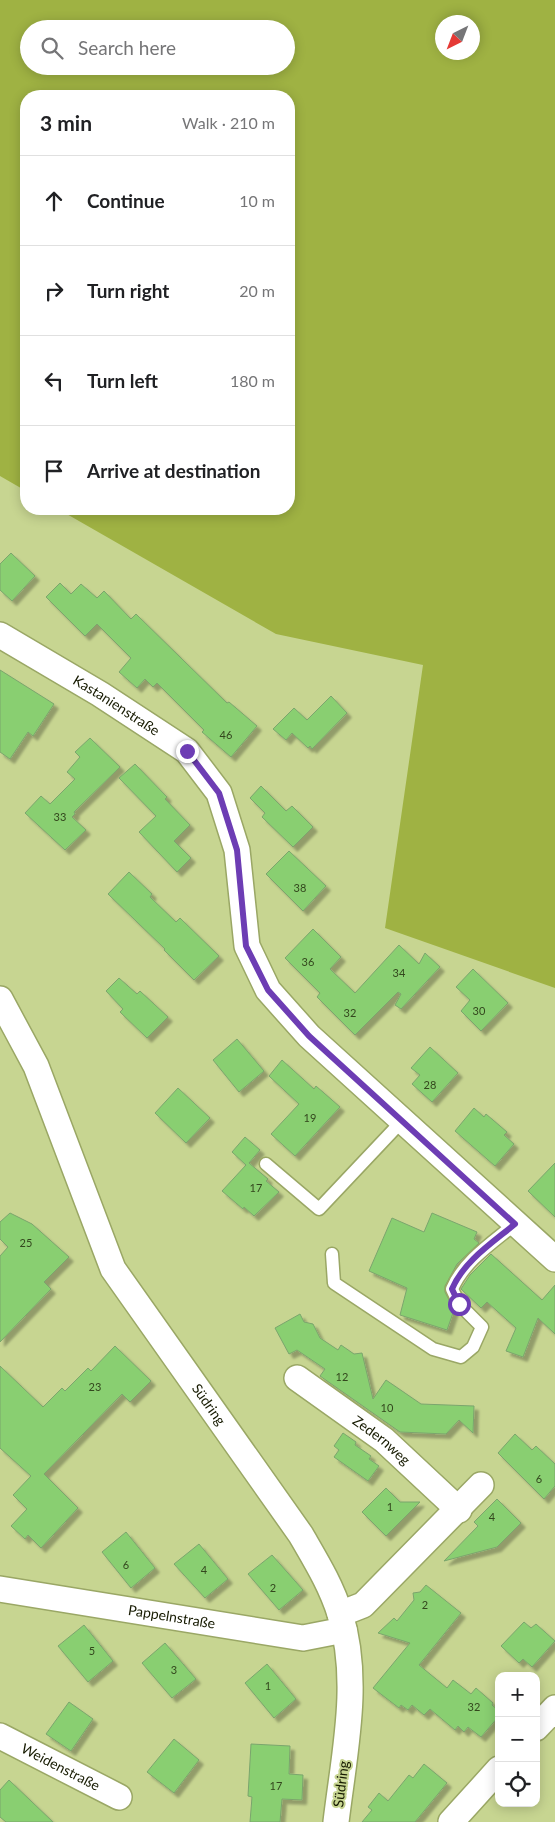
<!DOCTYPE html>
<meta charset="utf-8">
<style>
:root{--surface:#fff;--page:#f6f6f6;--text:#202124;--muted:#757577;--line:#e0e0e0}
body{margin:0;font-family:Lato,sans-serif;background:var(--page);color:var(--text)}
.controls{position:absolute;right:15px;bottom:15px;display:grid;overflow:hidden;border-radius:10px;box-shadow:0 2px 12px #0003}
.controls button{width:45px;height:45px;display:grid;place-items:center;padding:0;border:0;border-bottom:1px solid var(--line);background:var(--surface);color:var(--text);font:25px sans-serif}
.compass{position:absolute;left:435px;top:15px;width:45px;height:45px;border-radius:50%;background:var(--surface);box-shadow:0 2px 12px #0003;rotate:222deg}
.stop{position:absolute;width:15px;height:15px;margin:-11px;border:4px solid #6d3db4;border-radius:50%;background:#fff}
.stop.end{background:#6d3db4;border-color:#fff;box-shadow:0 1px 5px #0008}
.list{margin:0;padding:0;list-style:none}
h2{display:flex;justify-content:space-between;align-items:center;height:65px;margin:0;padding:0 20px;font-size:21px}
h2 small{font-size:16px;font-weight:400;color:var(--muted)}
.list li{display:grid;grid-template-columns:32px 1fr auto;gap:15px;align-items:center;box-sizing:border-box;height:90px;padding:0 20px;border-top:1px solid var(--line)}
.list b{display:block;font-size:19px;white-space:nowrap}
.list em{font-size:16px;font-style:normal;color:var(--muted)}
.icon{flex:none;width:28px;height:28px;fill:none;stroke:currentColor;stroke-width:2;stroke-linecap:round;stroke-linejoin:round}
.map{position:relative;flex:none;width:555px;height:1822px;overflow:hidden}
.search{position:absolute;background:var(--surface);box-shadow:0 2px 12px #0003;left:20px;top:20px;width:275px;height:55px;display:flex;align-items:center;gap:12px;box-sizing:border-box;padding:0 18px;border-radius:28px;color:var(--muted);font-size:19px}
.panel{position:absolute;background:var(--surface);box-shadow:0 2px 12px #0003;left:20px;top:90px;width:275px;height:425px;border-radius:20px}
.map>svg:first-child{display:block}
.green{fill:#9fb243;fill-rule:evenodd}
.building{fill:#89cf71;stroke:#7ba56d;filter:url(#shadow)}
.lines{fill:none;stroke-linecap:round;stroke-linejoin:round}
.service-casing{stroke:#9aa765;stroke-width:15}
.minor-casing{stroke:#9aa765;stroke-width:28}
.service{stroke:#fff;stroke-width:12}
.minor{stroke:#fff;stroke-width:25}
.route{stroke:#6d3db4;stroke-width:6}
.labels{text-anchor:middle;stroke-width:4;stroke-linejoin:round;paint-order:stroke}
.number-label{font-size:11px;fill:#33471d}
.street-label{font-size:14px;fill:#161a01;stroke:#c7d591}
</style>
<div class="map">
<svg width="555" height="1822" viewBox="0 0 555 1822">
<defs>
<filter id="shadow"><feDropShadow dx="4.5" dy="4.5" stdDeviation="1" flood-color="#0004"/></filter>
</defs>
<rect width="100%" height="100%" fill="#c7d591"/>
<path class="green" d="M 0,0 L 555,0 L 555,988 L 385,928 L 423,665 L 276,634 L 58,509 L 289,509 L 289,96 L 26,96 L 26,491 L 0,476 ZM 472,22 L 472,52 L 442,52 L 442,22 ZM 29,29 L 286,29 L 286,66 L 29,66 Z"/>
<path class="building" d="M 11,553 L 35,576 L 12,601 L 0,590 L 0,564 Z
M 60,583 L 71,594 L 81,584 L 97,598 L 104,591 L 131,619 L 136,614 L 227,703 L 229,702 L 257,726 L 231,757 L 202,732 L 204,730 L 157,683 L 153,687 L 145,679 L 137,688 L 119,672 L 131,658 L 97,624 L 85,636 L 46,597 Z
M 0,670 L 54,704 L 33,736 L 28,732 L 10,759 L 0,752 Z
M 331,696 L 347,713 L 312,749 L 310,746 L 308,748 L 292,733 L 286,740 L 273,729 L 294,708 L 307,720 Z
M 90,738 L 120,767 L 74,812 L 75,814 L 72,817 L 86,830 L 65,850 L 25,813 L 41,796 L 50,804 L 75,779 L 67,772 L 80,757 L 75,752 Z
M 135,764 L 167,797 L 165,799 L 190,825 L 174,841 L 191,858 L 177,872 L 139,832 L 156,816 L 119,778 Z
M 261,786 L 286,811 L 292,806 L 313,827 L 293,847 L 262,817 L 265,813 L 250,798 Z
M 289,851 L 326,886 L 303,911 L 266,874 Z
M 129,872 L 152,894 L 150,897 L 176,922 L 180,918 L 219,956 L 194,980 L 164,950 L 165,949 L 108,894 Z
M 313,929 L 341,957 L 330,969 L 355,993 L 399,945 L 419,964 L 425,953 L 440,967 L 401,1009 L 395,1005 L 401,994 L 398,992 L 355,1035 L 317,997 L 320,993 L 285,958 Z
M 473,969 L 508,1003 L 481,1031 L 461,1011 L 470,1000 L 456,987 Z
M 119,978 L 137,994 L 140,991 L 168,1017 L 147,1038 L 120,1012 L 123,1009 L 106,991 Z
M 237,1039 L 264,1071 L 239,1092 L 213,1060 Z
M 430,1047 L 458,1073 L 432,1102 L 412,1084 L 420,1075 L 411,1068 Z
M 282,1060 L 314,1089 L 316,1086 L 340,1107 L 295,1156 L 271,1134 L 299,1104 L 269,1076 Z
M 178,1088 L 210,1118 L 186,1143 L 155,1113 Z
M 474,1108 L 484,1117 L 486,1114 L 507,1132 L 504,1135 L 514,1144 L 495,1166 L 455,1131 Z
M 245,1137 L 260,1150 L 249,1163 L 268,1179 L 266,1181 L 279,1192 L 254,1216 L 244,1207 L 243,1209 L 222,1191 L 246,1165 L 232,1152 Z
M 555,1163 L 555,1217 L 528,1191 Z
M 10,1213 L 32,1224 L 69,1257 L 44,1282 L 51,1289 L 0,1342 L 0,1256 L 8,1247 L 0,1239 L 0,1222 Z
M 432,1213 L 477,1232 L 474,1239 L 479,1243 L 457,1264 L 445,1286 L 445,1292 L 454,1310 L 447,1330 L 400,1315 L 407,1288 L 369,1271 L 392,1218 L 424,1232 Z
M 491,1254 L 542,1300 L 555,1285 L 555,1334 L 538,1318 L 523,1357 L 506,1351 L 516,1328 L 487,1302 L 481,1308 L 461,1289 L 470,1275 Z
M 300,1314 L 304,1322 L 313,1324 L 320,1338 L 338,1350 L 341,1345 L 354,1354 L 362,1353 L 373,1399 L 386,1380 L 421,1404 L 474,1406 L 473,1433 L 459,1420 L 446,1434 L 400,1432 L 320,1376 L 325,1369 L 297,1350 L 289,1354 L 275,1328 Z
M 115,1346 L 151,1381 L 130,1402 L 122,1394 L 44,1474 L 78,1508 L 41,1548 L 28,1535 L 25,1539 L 11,1526 L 27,1509 L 13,1495 L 31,1476 L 0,1448 L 0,1366 L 43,1407 L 62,1388 L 65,1391 L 88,1368 L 91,1371 Z
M 343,1433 L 356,1442 L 355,1445 L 371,1456 L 369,1459 L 379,1466 L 368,1481 L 334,1457 L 339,1450 L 334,1446 Z
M 515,1434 L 532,1450 L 536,1446 L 555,1464 L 555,1486 L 544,1499 L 498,1453 Z
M 386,1488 L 400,1502 L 420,1502 L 386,1536 L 362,1512 Z
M 497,1499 L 521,1523 L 497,1547 L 444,1561 L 478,1526 L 474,1522 Z
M 126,1532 L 155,1568 L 131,1588 L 102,1552 Z
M 199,1544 L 228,1579 L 205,1598 L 174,1564 Z
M 272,1555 L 303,1590 L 279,1610 L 248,1574 Z
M 426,1585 L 461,1613 L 419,1665 L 447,1688 L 453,1680 L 471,1694 L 476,1688 L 493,1703 L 492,1705 L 499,1711 L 499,1716 L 481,1737 L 468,1727 L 464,1732 L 458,1726 L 455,1730 L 430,1709 L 424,1715 L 412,1705 L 408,1710 L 401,1705 L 399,1708 L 373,1688 L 410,1643 L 378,1633 L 394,1618 L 397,1621 L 414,1600 L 413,1593 L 420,1592 Z
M 524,1622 L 531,1628 L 536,1624 L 555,1641 L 532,1667 L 523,1659 L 519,1663 L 501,1646 Z
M 84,1625 L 113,1661 L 88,1682 L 58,1646 Z
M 165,1643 L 196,1679 L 172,1698 L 142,1663 Z
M 267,1664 L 296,1699 L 274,1718 L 245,1683 Z
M 69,1702 L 93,1719 L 71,1751 L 46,1734 Z
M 174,1739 L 199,1760 L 174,1793 L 147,1772 Z
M 251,1744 L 290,1746 L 289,1774 L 303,1775 L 302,1800 L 282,1799 L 280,1822 L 250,1822 L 252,1797 L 248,1796 Z
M 424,1764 L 447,1783 L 415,1822 L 362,1822 L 372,1810 L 368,1807 L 379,1793 L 388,1801 L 409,1775 L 413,1778 Z
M 9,1780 L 53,1822 L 6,1822 L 0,1817 L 0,1790 Z"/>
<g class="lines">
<defs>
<path id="service" d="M 266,1164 L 319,1209 L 402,1121
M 332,1254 L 334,1283 L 433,1349 L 461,1357 L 473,1347 L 482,1327 L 459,1304 L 452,1289 C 464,1261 492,1243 515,1224"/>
<g id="minor">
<path id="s1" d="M 0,635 L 100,694 L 187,751 L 219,793 L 237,850 L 247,946 L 268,990 L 309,1036 L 555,1259"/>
<path id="s2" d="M 0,999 L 36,1066 L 113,1269 L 301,1535 C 316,1561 331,1585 340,1614 C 361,1680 344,1754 336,1822"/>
<path id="s3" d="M 297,1378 L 384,1440 L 459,1510"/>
<path id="s4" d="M 0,1589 L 303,1638 L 344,1630"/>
<path d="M 340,1614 L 363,1605 L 481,1485"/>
<path d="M 536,1728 L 555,1708"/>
<path id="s5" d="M 0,1736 L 119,1797"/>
<path d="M 451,1822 L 499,1769"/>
</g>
</defs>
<use href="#service" class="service-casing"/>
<use href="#minor" class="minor-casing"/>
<use href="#service" class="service"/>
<use href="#minor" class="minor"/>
</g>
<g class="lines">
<path class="route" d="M 187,751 L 219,793 L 237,850 L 246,946 L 268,990 L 309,1036 L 515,1224 C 492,1243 464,1261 452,1289 L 459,1304"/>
</g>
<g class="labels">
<g class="number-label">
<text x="226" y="739">46</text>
<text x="60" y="821">33</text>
<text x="300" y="892">38</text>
<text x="308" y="966">36</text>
<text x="399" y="977">34</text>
<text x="479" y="1015">30</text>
<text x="350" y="1017">32</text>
<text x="430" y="1089">28</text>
<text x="310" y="1122">19</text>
<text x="256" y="1192">17</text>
<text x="26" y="1247">25</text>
<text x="342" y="1381">12</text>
<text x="95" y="1391">23</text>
<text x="387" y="1412">10</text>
<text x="539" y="1483">6</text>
<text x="390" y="1511">1</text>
<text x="492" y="1521">4</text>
<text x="126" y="1569">6</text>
<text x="204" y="1574">4</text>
<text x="273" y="1592">2</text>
<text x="425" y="1609">2</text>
<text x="92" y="1655">5</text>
<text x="174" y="1674">3</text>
<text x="268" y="1690">1</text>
<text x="474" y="1711">32</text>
<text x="276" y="1790">17</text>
</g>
<g class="street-label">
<text dy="5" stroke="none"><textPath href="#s1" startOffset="136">Kastanienstraße</textPath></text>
<text dy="5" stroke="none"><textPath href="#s2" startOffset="459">Südring</textPath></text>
<text dy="5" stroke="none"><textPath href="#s3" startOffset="105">Zedernweg</textPath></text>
<text dy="5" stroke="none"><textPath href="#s4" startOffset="174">Pappelnstraße</textPath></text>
<text dy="5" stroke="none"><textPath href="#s5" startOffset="68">Weidenstraße</textPath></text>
<text transform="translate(341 1784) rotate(-83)" y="5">Südring</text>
</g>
</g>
</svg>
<div class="controls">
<button>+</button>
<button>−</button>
<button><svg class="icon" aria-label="locate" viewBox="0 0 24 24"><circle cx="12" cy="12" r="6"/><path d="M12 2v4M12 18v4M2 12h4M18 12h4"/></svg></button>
</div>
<svg class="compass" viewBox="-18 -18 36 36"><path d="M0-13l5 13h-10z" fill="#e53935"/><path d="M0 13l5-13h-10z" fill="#757577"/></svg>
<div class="stop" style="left:459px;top:1304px"></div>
<div class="stop end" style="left:187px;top:751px"></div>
<div class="search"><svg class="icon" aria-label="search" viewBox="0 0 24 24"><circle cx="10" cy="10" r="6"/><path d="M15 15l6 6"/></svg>Search here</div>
<section class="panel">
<h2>3 min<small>Walk · 210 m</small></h2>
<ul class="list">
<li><svg class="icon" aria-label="ahead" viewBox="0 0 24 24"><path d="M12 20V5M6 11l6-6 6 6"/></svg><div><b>Continue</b></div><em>10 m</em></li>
<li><svg class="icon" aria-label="right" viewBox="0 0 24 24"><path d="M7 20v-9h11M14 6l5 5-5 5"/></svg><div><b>Turn right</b></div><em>20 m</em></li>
<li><svg class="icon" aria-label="left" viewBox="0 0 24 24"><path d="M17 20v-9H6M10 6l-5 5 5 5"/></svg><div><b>Turn left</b></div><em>180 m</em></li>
<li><svg class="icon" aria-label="arrive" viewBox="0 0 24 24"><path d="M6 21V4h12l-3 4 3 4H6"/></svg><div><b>Arrive at destination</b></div></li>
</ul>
</section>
</div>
